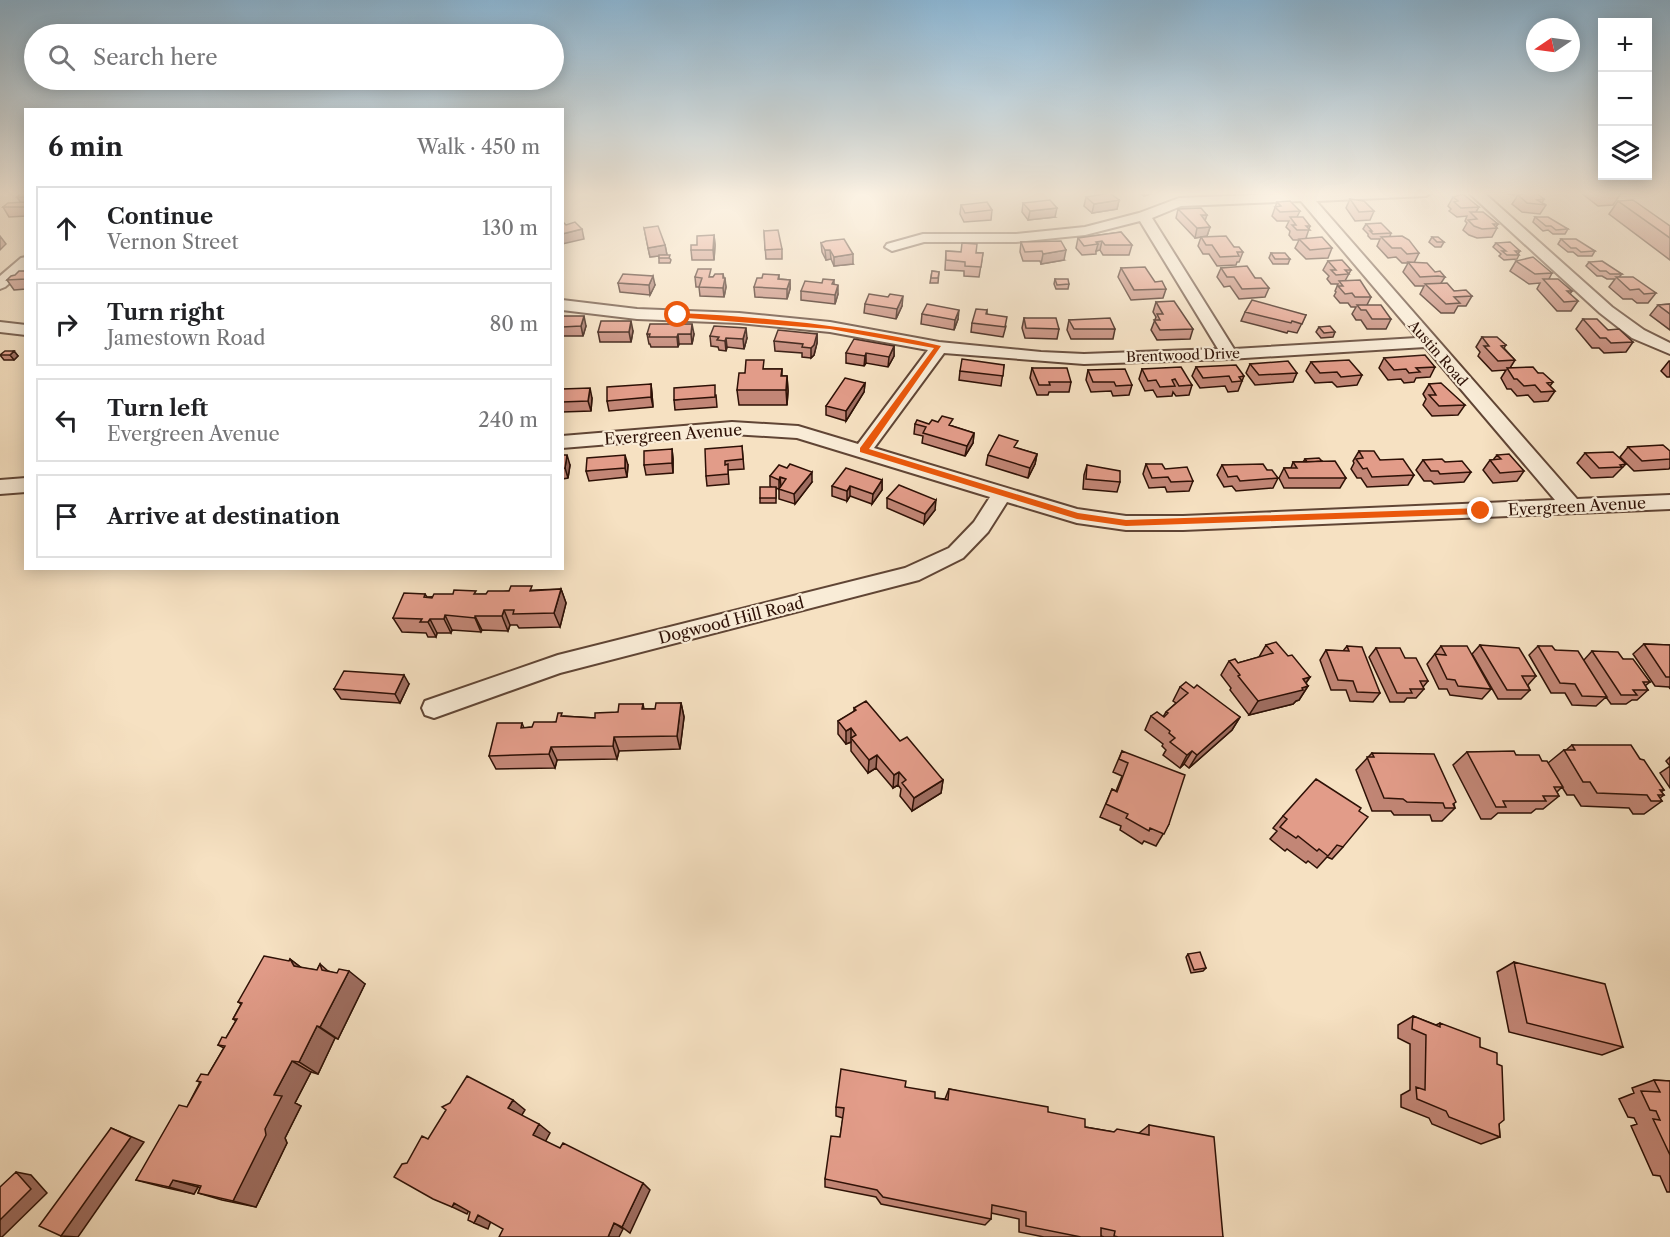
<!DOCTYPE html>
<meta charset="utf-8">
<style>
:root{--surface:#fff;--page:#f2f2f2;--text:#202124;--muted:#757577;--line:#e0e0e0}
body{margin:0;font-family:"Libre Caslon Text",serif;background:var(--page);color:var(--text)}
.controls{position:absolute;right:18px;top:18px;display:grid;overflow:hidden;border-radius:0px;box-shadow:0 3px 15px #0003}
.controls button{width:54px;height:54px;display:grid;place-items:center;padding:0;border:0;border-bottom:2px solid var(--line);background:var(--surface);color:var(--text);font:30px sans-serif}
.compass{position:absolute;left:1526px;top:18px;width:54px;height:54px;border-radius:50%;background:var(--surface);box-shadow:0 3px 15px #0003;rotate:257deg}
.stop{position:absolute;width:18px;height:18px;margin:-14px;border:4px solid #ea580c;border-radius:50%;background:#fff}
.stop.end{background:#ea580c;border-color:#fff;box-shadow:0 2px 6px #0008}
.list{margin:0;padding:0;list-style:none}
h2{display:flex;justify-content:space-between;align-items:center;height:78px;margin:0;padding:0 24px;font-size:26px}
h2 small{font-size:20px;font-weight:400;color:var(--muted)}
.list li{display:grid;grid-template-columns:39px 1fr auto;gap:18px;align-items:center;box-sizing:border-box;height:84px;margin:0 12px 12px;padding:0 12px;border:2px solid var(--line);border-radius:0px}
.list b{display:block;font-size:22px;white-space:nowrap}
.list p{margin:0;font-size:20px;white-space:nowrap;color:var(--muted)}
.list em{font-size:20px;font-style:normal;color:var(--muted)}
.icon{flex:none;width:33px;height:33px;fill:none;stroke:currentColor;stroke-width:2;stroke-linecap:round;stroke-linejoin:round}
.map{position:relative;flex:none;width:1670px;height:1237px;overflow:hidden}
.search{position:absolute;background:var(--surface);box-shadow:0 3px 15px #0003;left:24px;top:24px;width:540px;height:66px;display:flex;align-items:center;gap:15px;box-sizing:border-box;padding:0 21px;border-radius:33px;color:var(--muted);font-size:22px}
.panel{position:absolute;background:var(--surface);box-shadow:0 3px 15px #0003;left:24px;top:108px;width:540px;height:462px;border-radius:0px}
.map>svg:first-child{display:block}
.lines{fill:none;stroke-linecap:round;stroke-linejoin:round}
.street-casing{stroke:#604535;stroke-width:4}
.street{fill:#f9ecd7;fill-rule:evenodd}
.wall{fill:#c28676;stroke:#2e1106;stroke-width:1.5}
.shaded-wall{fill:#9e6d60;stroke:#2e1106;stroke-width:1.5}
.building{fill:#e29c89;stroke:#2e1106;stroke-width:1.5}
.route{fill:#ea580c}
.labels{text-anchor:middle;stroke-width:4.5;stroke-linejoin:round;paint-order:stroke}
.far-street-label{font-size:14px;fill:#2e1106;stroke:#f9ecd7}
.street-label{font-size:16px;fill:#2e1106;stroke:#f9ecd7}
</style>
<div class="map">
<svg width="1670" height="1237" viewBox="0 0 1670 1237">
<rect width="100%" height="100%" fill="#f6e1c2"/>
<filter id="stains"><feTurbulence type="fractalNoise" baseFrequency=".00333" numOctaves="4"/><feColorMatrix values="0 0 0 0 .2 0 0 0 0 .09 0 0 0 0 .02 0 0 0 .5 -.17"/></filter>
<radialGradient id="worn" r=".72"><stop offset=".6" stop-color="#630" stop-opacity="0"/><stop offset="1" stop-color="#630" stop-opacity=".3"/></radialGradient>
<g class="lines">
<defs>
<path id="street" d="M 1331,192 L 1433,192 L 1426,196 L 1316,201 L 1577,499 L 1670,495 L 1670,509 L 1183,530 L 1126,530 L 1077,523 L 1007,502 L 988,532 L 963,558 L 919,580 L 560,673 L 434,718 L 425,715 L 422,708 L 425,701 L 558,655 L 905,568 L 949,548 L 974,522 L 990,497 L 797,438 L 732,434 L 562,448 L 562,436 L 732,422 L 798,426 L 858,444 L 928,350 L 830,332 L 739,323 L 637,319 L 562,310 L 562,300 L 637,309 L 739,313 L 830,322 L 939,342 L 1041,352 L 1084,354 L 1218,349 L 1140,221 L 1085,235 L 1016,242 L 924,242 L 892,251 L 885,247 L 887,244 L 923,234 L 1016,234 L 1085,227 L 1139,213 L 1179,198 ZM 1301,201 L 1417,338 L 1234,349 L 1152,218 L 1181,206 ZM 1425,347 L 1555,500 L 1183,516 L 1126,516 L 1077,509 L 874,448 L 944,353 L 1084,364 L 1229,359 Z
M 1468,192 L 1483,192 L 1612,307 L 1644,330 L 1670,343 L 1670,354 L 1632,338 L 1600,313 Z
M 26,257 L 26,269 L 5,287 L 0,289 L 0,276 L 21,258 Z
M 0,322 L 26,325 L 26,335 L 0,332 Z
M 26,478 L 26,492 L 0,494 L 0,480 Z"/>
</defs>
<use href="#street" class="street-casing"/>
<use href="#street" class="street"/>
</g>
<path class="wall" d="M 26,192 L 26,216 L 9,217 L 3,207 L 21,203 L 17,197 Z
M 1138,192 L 1157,192 L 1144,196 Z
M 1499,192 L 1517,192 L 1515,195 L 1501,193 Z
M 1580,192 L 1622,192 L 1613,205 L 1598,206 Z
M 1518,195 L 1544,199 L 1542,203 L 1546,205 L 1540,214 L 1522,212 L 1512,204 Z
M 1086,197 L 1119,200 L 1117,209 L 1092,213 L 1084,206 Z
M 1453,197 L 1479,207 L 1476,212 L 1498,224 L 1496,227 L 1497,228 L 1492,237 L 1477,238 L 1469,235 L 1463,230 L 1467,223 L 1465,221 L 1467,216 L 1457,217 L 1449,211 L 1451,209 L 1448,206 Z
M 1350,199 L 1374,211 L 1370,220 L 1355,221 L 1346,208 Z
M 1618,201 L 1670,226 L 1670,260 L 1609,214 Z
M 1277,202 L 1300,211 L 1297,217 L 1310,226 L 1306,238 L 1332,248 L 1328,258 L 1306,259 L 1295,248 L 1299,240 L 1293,240 L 1289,235 L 1290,231 L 1286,227 L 1289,221 L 1277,221 L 1272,216 Z
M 1023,203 L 1055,217 L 1028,220 L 1022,212 Z
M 961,205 L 992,210 L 991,220 L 964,222 L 960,214 Z
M 1178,209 L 1205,221 L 1210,227 L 1207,236 L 1234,247 L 1243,252 L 1239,262 L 1237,262 L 1236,265 L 1217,266 L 1209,254 L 1203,254 L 1198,246 L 1201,237 L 1195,238 L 1176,218 Z
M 1535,217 L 1568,229 L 1565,234 L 1553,234 L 1548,230 L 1543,231 L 1533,222 Z
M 1366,224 L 1391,233 L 1390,236 L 1419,253 L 1414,263 L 1445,277 L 1441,283 L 1454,291 L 1472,296 L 1466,306 L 1458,306 L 1454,313 L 1441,313 L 1420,294 L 1424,286 L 1415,286 L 1403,272 L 1408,263 L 1402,263 L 1396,257 L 1388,258 L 1377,246 L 1380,239 L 1371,239 L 1368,236 L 1368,234 L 1363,229 Z
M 644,228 L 665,245 L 667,255 L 671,260 L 670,263 L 659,263 L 659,256 L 650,257 Z
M 764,231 L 782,249 L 782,259 L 766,259 Z
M 1121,232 L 1132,245 L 1129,255 L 1103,255 L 1100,250 L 1096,251 L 1096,254 L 1082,255 L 1076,248 L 1078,238 Z
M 714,235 L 715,245 L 714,260 L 692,260 L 691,250 L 697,245 Z
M 1432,237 L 1444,242 L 1441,247 L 1435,247 L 1429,242 Z
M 1561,239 L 1595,251 L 1592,256 L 1578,256 L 1573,252 L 1568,252 L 1558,244 Z
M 1021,242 L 1064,260 L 1041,264 L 1040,261 L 1023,261 L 1020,252 Z
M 821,243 L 853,264 L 834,266 L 831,259 L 826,260 L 822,252 Z
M 1496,243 L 1520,251 L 1518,254 L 1519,255 L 1517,259 L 1504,260 L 1499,256 L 1501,254 L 1493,247 Z
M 946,251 L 983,253 L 979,277 L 964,276 L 964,271 L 945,270 Z
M 1271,253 L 1290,259 L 1288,264 L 1273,264 L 1269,258 Z
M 1328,261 L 1351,270 L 1345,281 L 1371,297 L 1367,305 L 1391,319 L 1386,329 L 1367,329 L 1361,320 L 1356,320 L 1352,314 L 1356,307 L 1351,307 L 1348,303 L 1340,303 L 1334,296 L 1336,292 L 1335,291 L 1338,284 L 1331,284 L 1327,279 L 1329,276 L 1323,270 Z
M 1516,261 L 1552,273 L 1549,279 L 1572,291 L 1570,294 L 1578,301 L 1571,311 L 1557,311 L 1537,289 L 1540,283 L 1529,284 L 1510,271 Z
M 1589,262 L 1622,274 L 1619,277 L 1656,293 L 1648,303 L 1637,303 L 1632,299 L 1623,299 L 1609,287 L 1615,279 L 1607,279 L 1602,276 L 1597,276 L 1586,266 Z
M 1121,268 L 1155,282 L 1166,289 L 1163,298 L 1131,300 L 1118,277 Z
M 1221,268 L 1255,278 L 1269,288 L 1265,297 L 1239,299 L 1230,286 L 1224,287 L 1217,277 Z
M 26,271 L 26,289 L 14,290 L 7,280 Z
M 932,271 L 939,272 L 938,283 L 930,283 Z
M 723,274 L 726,287 L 724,297 L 700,296 L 699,287 L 696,287 L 695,277 L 712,277 Z
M 779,275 L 779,279 L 790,280 L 790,289 L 787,299 L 755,297 L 754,287 L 762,278 Z
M 1055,279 L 1069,284 L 1068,289 L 1056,289 L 1054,284 Z
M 834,280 L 834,284 L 838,294 L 835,304 L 801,300 L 801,291 L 822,283 Z
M 618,283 L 655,285 L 650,295 L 620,292 Z
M 1156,302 L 1193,329 L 1190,339 L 1157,340 L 1151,330 L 1156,317 L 1153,312 Z
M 865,304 L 902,306 L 896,319 L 864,313 Z
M 1670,304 L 1670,330 L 1650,315 L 1658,305 Z
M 987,310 L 987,314 L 1006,326 L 1003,337 L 971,332 L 972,323 Z
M 1245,312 L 1306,315 L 1297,333 L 1288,331 L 1287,333 L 1241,321 Z
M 922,314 L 958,319 L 954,330 L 921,324 Z
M 562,316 L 586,326 L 583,336 L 562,336 Z
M 1024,318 L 1059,329 L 1057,339 L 1025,338 L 1022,328 Z
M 1583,319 L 1608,330 L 1633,342 L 1626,352 L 1604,353 L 1599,348 L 1592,348 L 1576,329 Z
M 1069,320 L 1115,329 L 1113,339 L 1071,339 L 1067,330 Z
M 1319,327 L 1335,332 L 1333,337 L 1321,338 L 1316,332 Z
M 633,331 L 631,342 L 600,342 L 598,332 Z
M 647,334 L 694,334 L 692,344 L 679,344 L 678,347 L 651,347 L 650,344 L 649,344 Z
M 817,334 L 817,343 L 814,355 L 811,358 L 802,357 L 802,353 L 775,351 L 774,341 Z
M 710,336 L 747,338 L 744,349 L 727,347 L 726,351 L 719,350 L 718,347 L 711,346 Z
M 1482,337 L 1506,345 L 1504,348 L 1515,360 L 1510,368 L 1538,373 L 1553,382 L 1550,386 L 1555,391 L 1548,401 L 1534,402 L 1528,395 L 1517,396 L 1511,389 L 1507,389 L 1501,378 L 1506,370 L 1492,371 L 1478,356 L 1480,352 L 1476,347 Z
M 894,346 L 894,356 L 888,367 L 866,363 L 864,366 L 846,363 L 846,353 Z
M 14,351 L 18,356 L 14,360 L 4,360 L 0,355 Z
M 1384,358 L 1435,367 L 1430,377 L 1416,378 L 1414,382 L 1404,383 L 1401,379 L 1388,380 L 1379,368 Z
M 1669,361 L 1670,361 L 1670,377 L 1667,377 L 1661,371 Z
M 1311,362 L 1362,375 L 1357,385 L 1337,387 L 1332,382 L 1315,383 L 1306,371 Z
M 1250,364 L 1297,373 L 1293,382 L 1255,385 L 1246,373 Z
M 1004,365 L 1001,386 L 959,380 L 960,371 Z
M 1196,367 L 1244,376 L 1238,391 L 1228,392 L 1225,386 L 1200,388 L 1192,376 Z
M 1032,368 L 1071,382 L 1069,392 L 1049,392 L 1048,395 L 1037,395 L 1030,378 Z
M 764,369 L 782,369 L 782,376 L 787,376 L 788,391 L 787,405 L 739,405 L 737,390 L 745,373 Z
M 1142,369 L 1192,385 L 1189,395 L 1176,396 L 1173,392 L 1172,396 L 1157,397 L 1153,390 L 1145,391 L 1139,379 Z
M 1088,370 L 1132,385 L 1129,395 L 1113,396 L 1111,391 L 1091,392 L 1086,380 Z
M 865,383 L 864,392 L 846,421 L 826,415 L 826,406 Z
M 651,384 L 652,394 L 653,407 L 609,411 L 607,401 Z
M 1429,384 L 1465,405 L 1458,415 L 1432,416 L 1423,405 L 1426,399 L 1423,394 Z
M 562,389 L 592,398 L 591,411 L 562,412 Z
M 716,395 L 717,407 L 675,410 L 674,400 Z
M 915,424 L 929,424 L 952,426 L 974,433 L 973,443 L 965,456 L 922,443 L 923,436 L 914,434 Z
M 742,446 L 744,469 L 728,470 L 729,484 L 707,486 L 706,476 Z
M 1628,447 L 1670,451 L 1670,467 L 1669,469 L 1634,471 L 1620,457 Z
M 1016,448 L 1037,454 L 1035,464 L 1028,478 L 986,465 L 988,455 Z
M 672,449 L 673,459 L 673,473 L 646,475 L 644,465 Z
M 1359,451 L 1380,460 L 1414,475 L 1408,485 L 1367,487 L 1361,478 L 1357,478 L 1351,469 L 1354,463 L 1353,461 Z
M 1585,453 L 1626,464 L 1613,477 L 1591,478 L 1577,463 Z
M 562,455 L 570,465 L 568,478 L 562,479 Z
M 1497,455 L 1524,471 L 1517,481 L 1493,483 L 1483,470 L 1490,460 L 1493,460 Z
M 1305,459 L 1322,461 L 1346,478 L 1340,488 L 1284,488 L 1279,478 L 1284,468 L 1291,468 L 1293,462 L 1303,462 Z
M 1423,460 L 1445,462 L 1471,472 L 1464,482 L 1434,484 L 1431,481 L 1424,481 L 1416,470 Z
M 1146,464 L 1165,469 L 1193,481 L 1189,491 L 1167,492 L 1165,487 L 1149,488 L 1143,474 Z
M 628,465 L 627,477 L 589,481 L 586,471 Z
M 1087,465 L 1120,482 L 1117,492 L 1083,489 L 1084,475 Z
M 1222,465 L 1267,470 L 1278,478 L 1273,488 L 1236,491 L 1232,486 L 1224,487 L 1217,475 Z
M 770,476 L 812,482 L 795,504 L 779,499 L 779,489 L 776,488 L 776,503 L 760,503 L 760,498 L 771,487 L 770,486 Z
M 882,480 L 882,490 L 872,504 L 850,496 L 847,501 L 832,496 L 832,486 Z
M 887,498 L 935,510 L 924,524 L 887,508 Z
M 561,589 L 566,603 L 560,627 L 519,628 L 517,625 L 510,625 L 508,631 L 482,630 L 481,632 L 452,630 L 451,633 L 437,633 L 436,637 L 428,637 L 426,633 L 402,632 L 393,618 L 425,594 L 427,597 L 486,594 L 509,591 Z
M 1644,644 L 1670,645 L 1670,689 L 1669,687 L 1655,686 L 1633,654 Z
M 1266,645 L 1288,656 L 1310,677 L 1306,683 L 1308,686 L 1299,700 L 1296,701 L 1293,704 L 1249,715 L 1230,690 L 1231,688 L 1221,675 L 1229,661 L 1238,663 L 1259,657 Z
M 1480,645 L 1536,676 L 1528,685 L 1530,690 L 1521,699 L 1498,699 L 1472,654 Z
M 1347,646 L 1380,693 L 1373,702 L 1350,701 L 1346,690 L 1331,690 L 1320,660 L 1326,650 L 1343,651 Z
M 1441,646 L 1491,689 L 1482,699 L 1450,695 L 1447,689 L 1439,689 L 1427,664 Z
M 1538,646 L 1555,650 L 1584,660 L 1592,651 L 1623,659 L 1650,682 L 1645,686 L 1648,690 L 1637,700 L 1632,700 L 1626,704 L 1611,704 L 1606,697 L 1596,706 L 1572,705 L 1565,693 L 1551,693 L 1529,655 Z
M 1376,648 L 1405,658 L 1428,681 L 1423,687 L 1424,689 L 1416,698 L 1407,698 L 1404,702 L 1390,702 L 1369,657 Z
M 409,684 L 400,703 L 341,699 L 334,689 Z
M 1180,687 L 1194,688 L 1240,717 L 1232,730 L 1189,768 L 1184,764 L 1180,768 L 1163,755 L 1166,750 L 1162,746 L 1163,744 L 1145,730 L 1151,716 L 1163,717 L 1166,712 L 1176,703 L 1173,701 Z
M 681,703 L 684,717 L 680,749 L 619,751 L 617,759 L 557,760 L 555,768 L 496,769 L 489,756 L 522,723 L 524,728 L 532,727 L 556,722 L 563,716 L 595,718 L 618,712 L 643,704 L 644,709 L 655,709 Z
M 854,708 L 900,741 L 943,780 L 941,793 L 912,811 L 900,796 L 901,789 L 898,785 L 893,788 L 876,768 L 868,773 L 851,751 L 851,742 L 846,744 L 838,734 L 838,721 L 854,712 Z
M 1572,745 L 1640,759 L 1664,790 L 1661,792 L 1664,795 L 1660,798 L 1662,801 L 1644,814 L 1633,814 L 1629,808 L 1581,806 L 1574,795 L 1567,795 L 1562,787 L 1557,792 L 1559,796 L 1543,809 L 1536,809 L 1531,813 L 1498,813 L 1491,819 L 1481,819 L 1453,765 L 1467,752 L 1516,755 L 1542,761 L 1548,763 L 1564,750 L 1566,750 Z
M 1122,751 L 1169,824 L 1156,846 L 1144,841 L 1142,844 L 1120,830 L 1121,826 L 1100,817 L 1112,789 L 1116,791 L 1122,776 L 1113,772 Z
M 1372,753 L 1454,804 L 1455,808 L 1442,821 L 1432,821 L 1430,815 L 1394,815 L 1391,811 L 1372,811 L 1356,770 Z
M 1670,757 L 1670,788 L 1660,773 L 1670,766 L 1666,761 Z
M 1359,811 L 1343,847 L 1332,859 L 1327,857 L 1317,868 L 1308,861 L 1306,863 L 1287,849 L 1285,851 L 1270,839 L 1277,831 L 1273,828 L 1283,816 Z
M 1188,954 L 1206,968 L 1203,971 L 1191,973 L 1186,957 Z
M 290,959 L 302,968 L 317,970 L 320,964 L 328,971 L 365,984 L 338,1039 L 335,1038 L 318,1074 L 311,1072 L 295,1103 L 301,1106 L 285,1138 L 287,1143 L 256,1207 L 222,1200 L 198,1193 L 200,1188 L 198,1187 L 194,1194 L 163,1187 L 136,1180 L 187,1107 L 200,1082 L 197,1081 L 208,1075 L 224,1048 L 218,1045 L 226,1038 L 236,1021 L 233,1019 L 241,1004 L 238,1002 L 289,961 Z
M 1514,962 L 1623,1047 L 1602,1055 L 1509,1032 L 1497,972 Z
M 1413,1016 L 1436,1025 L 1440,1023 L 1480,1047 L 1499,1124 L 1500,1137 L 1481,1144 L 1432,1124 L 1429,1118 L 1401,1107 L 1401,1095 L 1410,1090 L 1410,1044 L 1398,1038 L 1398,1025 Z
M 1654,1080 L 1670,1081 L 1670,1192 L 1667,1192 L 1660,1176 L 1653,1175 L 1631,1126 L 1637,1124 L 1634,1118 L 1628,1117 L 1619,1099 L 1634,1093 L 1632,1088 Z
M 905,1087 L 935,1098 L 945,1099 L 949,1089 L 1048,1112 L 1085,1127 L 1114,1132 L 1139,1133 L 1149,1125 L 1223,1237 L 1104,1237 L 1101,1236 L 1101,1237 L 1044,1237 L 1019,1232 L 1019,1219 L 991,1213 L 991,1219 L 985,1225 L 881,1204 L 876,1197 L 825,1187 L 825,1179 L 840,1137 L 843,1118 L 836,1116 L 836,1107 Z"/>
<path class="shaded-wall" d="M 1145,192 L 1157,192 L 1144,196 Z
M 1119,200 L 1117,209 L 1092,213 L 1094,204 Z
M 1057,208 L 1055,217 L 1028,220 L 1030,211 Z
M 1201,215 L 1207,215 L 1204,224 Z
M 1210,227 L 1207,236 L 1195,238 L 1197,228 Z
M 582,229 L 584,239 L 562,244 L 562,234 Z
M 714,235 L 715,245 L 714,260 L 713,250 Z
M 0,236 L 6,244 L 0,250 Z
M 1102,241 L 1100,250 L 1096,251 L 1098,244 L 1096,242 Z
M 665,245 L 667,255 L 650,257 L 648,248 Z
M 825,250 L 830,250 L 831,259 L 826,260 Z
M 1066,250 L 1064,260 L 1041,264 L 1043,254 Z
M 853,254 L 853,264 L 834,266 L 834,257 Z
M 723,274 L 724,282 L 725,278 L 726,287 L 724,297 L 723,288 Z
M 653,276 L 655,285 L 650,295 L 649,285 Z
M 790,280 L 790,289 L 787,299 L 787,289 Z
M 838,285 L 838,294 L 835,304 L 835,295 Z
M 903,296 L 902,306 L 896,319 L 897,309 Z
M 959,310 L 958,319 L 954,330 L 955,320 Z
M 584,316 L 586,326 L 583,336 L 581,326 Z
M 631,321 L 633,331 L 631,342 L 629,332 Z
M 692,324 L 694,334 L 692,344 L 691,334 Z
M 746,328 L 747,338 L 744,349 L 743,339 Z
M 678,334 L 679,344 L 678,347 L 677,337 Z
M 817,334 L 817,343 L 814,355 L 811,358 L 811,348 Z
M 726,338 L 727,347 L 726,351 L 725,341 Z
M 894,346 L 894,356 L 888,367 L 889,357 Z
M 14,351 L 18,356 L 14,360 L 10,355 Z
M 866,353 L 866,363 L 864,366 L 865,356 Z
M 787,376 L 788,391 L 787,405 L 786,390 Z
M 865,383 L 864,392 L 846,421 L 846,411 Z
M 651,384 L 652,394 L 653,407 L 651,397 Z
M 590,388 L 592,398 L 591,411 L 588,401 Z
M 974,433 L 973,443 L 965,456 L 967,446 Z
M 672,449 L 673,459 L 673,473 L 672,463 Z
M 1037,454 L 1035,464 L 1028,478 L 1030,468 Z
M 567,455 L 570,465 L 568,478 L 565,468 Z
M 625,455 L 628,465 L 627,477 L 625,468 Z
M 812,472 L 812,482 L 795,504 L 794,494 Z
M 780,477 L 781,487 L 779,489 L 779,480 Z
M 882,480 L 882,490 L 872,504 L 873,494 Z
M 850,486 L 850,496 L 847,501 L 847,491 Z
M 936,500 L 935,510 L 924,524 L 925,514 Z
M 561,589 L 566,603 L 560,627 L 554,613 Z
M 504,610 L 510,625 L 508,631 L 502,616 Z
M 445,615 L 452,630 L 451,633 L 444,619 Z
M 475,616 L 482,630 L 481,632 L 475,618 Z
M 430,619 L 437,633 L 436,637 L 428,622 Z
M 404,675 L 409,684 L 400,703 L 395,694 Z
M 1310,677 L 1303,687 L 1308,686 L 1299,700 L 1296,701 L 1293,704 L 1249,715 L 1258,701 L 1303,679 Z
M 681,703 L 684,717 L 680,749 L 677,736 Z
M 1240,717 L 1232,730 L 1189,768 L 1197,755 Z
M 851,728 L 851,742 L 846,744 L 846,731 Z
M 614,737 L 619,751 L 617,759 L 613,746 Z
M 551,747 L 557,760 L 555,768 L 549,754 Z
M 1192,751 L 1184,764 L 1180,768 L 1187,755 Z
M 877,755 L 876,768 L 868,773 L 869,760 Z
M 899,772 L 898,785 L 893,788 L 894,775 Z
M 943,780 L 941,793 L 912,811 L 914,798 Z
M 290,959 L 308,973 L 294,966 Z
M 349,971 L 365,984 L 338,1039 L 320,1027 Z
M 317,1026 L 335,1038 L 318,1074 L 299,1062 Z
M 292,1061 L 311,1072 L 295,1103 L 301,1106 L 285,1138 L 287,1143 L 256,1207 L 233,1201 L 265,1129 L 274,1095 Z
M 513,1100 L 525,1110 L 520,1118 L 508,1108 Z
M 539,1124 L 550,1133 L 544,1144 L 533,1135 Z
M 111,1128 L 144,1142 L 78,1237 L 61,1236 Z
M 16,1172 L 31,1175 L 47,1193 L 2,1237 L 0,1237 L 0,1220 Z
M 173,1180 L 198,1187 L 194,1194 L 169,1187 Z
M 643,1183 L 650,1190 L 630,1233 L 622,1227 Z
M 454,1203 L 469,1210 L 467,1214 L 452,1207 Z
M 478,1215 L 491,1221 L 488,1229 L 474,1223 Z
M 614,1223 L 623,1229 L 619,1237 L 608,1237 Z"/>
<path class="building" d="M 23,192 L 26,192 L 26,197 L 17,197 Z
M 1535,192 L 1544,199 L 1537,200 L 1546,205 L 1527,203 L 1518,195 Z
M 1110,193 L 1119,200 L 1094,204 L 1086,197 Z
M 1463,194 L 1479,207 L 1461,208 L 1454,202 L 1458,201 L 1453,197 Z
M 1350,199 L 1364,201 L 1374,211 L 1359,212 Z
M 1050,200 L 1057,208 L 1030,211 L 1023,203 Z
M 1633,200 L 1670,226 L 1670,238 L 1618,201 Z
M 1290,201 L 1300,211 L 1280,212 L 1275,207 L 1281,206 L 1277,202 Z
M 26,202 L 26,206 L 24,207 L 3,207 L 8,203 Z
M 987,202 L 992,210 L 965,213 L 961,205 Z
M 1201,208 L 1207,215 L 1201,215 L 1210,227 L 1197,228 L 1178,209 Z
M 1470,212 L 1483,212 L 1498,224 L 1493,224 L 1497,228 L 1482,229 L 1474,226 L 1468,220 L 1477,219 Z
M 1290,217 L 1303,217 L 1310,226 L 1306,226 L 1310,230 L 1297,230 L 1292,225 L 1296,225 Z
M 1535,217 L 1548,217 L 1568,229 L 1556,230 L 1551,226 L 1546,226 Z
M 562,221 L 566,225 L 575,222 L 582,229 L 562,234 Z
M 1381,223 L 1391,233 L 1373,234 L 1370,231 L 1372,231 L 1366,224 Z
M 658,226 L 665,245 L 648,248 L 644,228 Z
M 778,230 L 782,249 L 765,250 L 764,231 Z
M 1121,232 L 1132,245 L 1105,245 L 1102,241 L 1096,242 L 1098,244 L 1084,246 L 1078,238 Z
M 714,235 L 713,250 L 691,250 L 691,245 L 697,245 L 697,236 Z
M 1226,236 L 1234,247 L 1239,247 L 1243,252 L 1237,252 L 1239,256 L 1220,257 L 1212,245 L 1206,245 L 1201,237 Z
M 1402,236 L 1409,240 L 1419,253 L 1407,254 L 1401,248 L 1392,248 L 1381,237 Z
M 1322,237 L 1332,248 L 1310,250 L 1299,239 Z
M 1432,237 L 1438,237 L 1444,242 L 1437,242 Z
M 844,239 L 853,254 L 834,257 L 830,250 L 825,250 L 821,243 L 826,241 Z
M 1561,239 L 1576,239 L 1595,251 L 1581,252 L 1576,248 L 1571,248 Z
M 1061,241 L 1066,250 L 1043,254 L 1042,251 L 1025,252 L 1021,242 Z
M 1510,242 L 1520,251 L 1515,251 L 1519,255 L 1507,255 L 1502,251 L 1506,251 L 1496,243 Z
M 962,243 L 977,244 L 976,253 L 983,253 L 981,267 L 965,266 L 965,262 L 946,260 L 946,251 L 961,252 Z
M 1271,253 L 1285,253 L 1290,259 L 1275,259 Z
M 659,255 L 670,255 L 669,258 L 659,258 Z
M 1533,257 L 1552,273 L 1535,274 L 1516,261 Z
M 1342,260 L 1351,270 L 1345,270 L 1349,274 L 1336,275 L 1331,270 L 1336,270 L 1328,261 Z
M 1602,261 L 1622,274 L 1610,274 L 1606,271 L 1600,271 L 1589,262 Z
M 1408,262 L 1427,263 L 1435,272 L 1440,271 L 1445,277 L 1438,276 L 1420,277 Z
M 1247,266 L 1255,278 L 1261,278 L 1269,288 L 1242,289 L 1234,277 L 1227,277 L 1221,268 Z
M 1145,267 L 1155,282 L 1162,281 L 1166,289 L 1134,290 L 1121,268 Z
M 698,269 L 711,269 L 709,277 L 713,277 L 715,274 L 723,274 L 723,278 L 725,278 L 723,288 L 699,287 L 702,278 L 695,277 Z
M 19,271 L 26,271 L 26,279 L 7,280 L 11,276 L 15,275 Z
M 932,271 L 939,272 L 938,278 L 931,278 Z
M 623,274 L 653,276 L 649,285 L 618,283 Z
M 763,274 L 779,275 L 778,279 L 790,280 L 787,289 L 754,287 L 757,278 L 762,278 Z
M 1616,277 L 1633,277 L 1656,293 L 1644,294 L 1639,289 L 1630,290 Z
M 823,279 L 834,280 L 832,284 L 838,285 L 835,295 L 801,291 L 805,281 L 822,283 Z
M 1055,279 L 1068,279 L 1069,284 L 1057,285 Z
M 1543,279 L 1558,279 L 1572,291 L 1567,291 L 1578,301 L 1564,302 Z
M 1360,280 L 1371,297 L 1355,297 L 1352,293 L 1345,294 L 1338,286 L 1343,286 L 1339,281 Z
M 1447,283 L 1454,291 L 1466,290 L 1472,296 L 1454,297 L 1460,303 L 1446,304 L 1425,284 Z
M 869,294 L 888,297 L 890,294 L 903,296 L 897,309 L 865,304 Z
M 1252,300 L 1306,315 L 1302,324 L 1292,321 L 1291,323 L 1245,312 Z
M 1174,301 L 1193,329 L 1160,330 L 1154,320 L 1160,320 L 1157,314 L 1163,314 L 1156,302 Z
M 927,304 L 959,310 L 955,320 L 922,314 Z
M 1670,304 L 1670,314 L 1658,305 Z
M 1357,305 L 1381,305 L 1391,319 L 1372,319 L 1366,310 L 1361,310 Z
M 976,309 L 987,310 L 986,314 L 1007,317 L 1005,327 L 972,323 Z
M 562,316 L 584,316 L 581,326 L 562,327 Z
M 1024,318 L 1056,318 L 1059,329 L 1026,328 Z
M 1110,318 L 1115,329 L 1074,329 L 1069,320 Z
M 1583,319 L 1597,319 L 1608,330 L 1619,329 L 1633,342 L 1611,343 L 1606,338 L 1600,338 Z
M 601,321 L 631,321 L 629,332 L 598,332 Z
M 650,324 L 692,324 L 691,334 L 678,334 L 677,337 L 649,337 L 650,334 L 647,334 Z
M 714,326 L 746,328 L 743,339 L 726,338 L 725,341 L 717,340 L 719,337 L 710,336 Z
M 1330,326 L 1335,332 L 1324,333 L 1319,327 Z
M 778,330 L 817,334 L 814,345 L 811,348 L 802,347 L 803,344 L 774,341 Z
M 1482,337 L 1497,337 L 1506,345 L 1501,346 L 1515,360 L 1498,361 L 1484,346 L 1489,346 Z
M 854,339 L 894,346 L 889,357 L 866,353 L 865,356 L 846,353 Z
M 5,351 L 14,351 L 10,355 L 0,355 Z
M 1425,355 L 1435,367 L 1416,368 L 1420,372 L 1409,373 L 1406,369 L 1394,370 L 1384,358 Z
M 962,359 L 1004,365 L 1003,376 L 960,371 Z
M 746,360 L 764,360 L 763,369 L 782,369 L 781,376 L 787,376 L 786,390 L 737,390 L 739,373 L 745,373 Z
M 1349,360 L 1362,375 L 1341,377 L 1337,372 L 1320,373 L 1311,362 Z
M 1288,361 L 1297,373 L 1259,375 L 1250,364 Z
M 1236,365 L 1244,376 L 1239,377 L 1242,381 L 1232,382 L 1229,376 L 1203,378 L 1196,367 Z
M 1181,367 L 1192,385 L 1179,386 L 1175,379 L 1172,380 L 1175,386 L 1160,387 L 1156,380 L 1148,381 L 1142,369 Z
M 1533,367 L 1538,373 L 1543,373 L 1553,382 L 1547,383 L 1555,391 L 1541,392 L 1535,385 L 1524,386 L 1517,379 L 1514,379 L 1507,368 Z
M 1032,368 L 1067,368 L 1071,382 L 1049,382 L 1050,385 L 1039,385 Z
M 1125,369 L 1132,385 L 1116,386 L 1114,382 L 1093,382 L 1088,370 Z
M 845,378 L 865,383 L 846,411 L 826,406 Z
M 1441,383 L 1465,405 L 1439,406 L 1429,395 L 1436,395 L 1429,384 Z
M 651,384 L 651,397 L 607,401 L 607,387 Z
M 715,385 L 715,397 L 674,400 L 674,388 Z
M 590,388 L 588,401 L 562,402 L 562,389 Z
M 942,416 L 953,419 L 949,425 L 974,433 L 967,446 L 923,433 L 926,427 L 915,424 L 917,420 L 929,424 L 932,420 L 938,422 Z
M 999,435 L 1018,441 L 1014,447 L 1037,454 L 1030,468 L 988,455 Z
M 1663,445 L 1670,451 L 1670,459 L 1642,461 L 1628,447 Z
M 742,446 L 743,459 L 725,461 L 725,465 L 728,464 L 728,474 L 706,476 L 705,449 Z
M 672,449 L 672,463 L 644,465 L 644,451 Z
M 1359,451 L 1374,451 L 1380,460 L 1403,459 L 1414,475 L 1372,477 L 1367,468 L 1363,469 L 1356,459 L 1363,458 Z
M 1613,452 L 1626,464 L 1620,465 L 1622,467 L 1599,468 L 1585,453 Z
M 1509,454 L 1524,471 L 1500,473 L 1490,460 L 1501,459 L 1497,455 Z
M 562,455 L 567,455 L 565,468 L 562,469 Z
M 625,455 L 625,468 L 586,471 L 587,458 Z
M 1319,458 L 1322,461 L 1307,462 L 1305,459 Z
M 1442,459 L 1445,462 L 1462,461 L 1471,472 L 1440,474 L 1438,471 L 1431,471 L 1423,460 Z
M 1335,461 L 1346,478 L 1289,478 L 1284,468 L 1297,468 L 1293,462 Z
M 790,464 L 812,472 L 794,494 L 779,489 L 786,479 L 780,477 L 779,480 L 770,476 L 779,465 L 787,468 Z
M 1146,464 L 1162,464 L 1165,469 L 1187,467 L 1193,481 L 1171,482 L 1168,477 L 1152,478 Z
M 1263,464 L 1267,470 L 1272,470 L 1278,478 L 1240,481 L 1237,476 L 1228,477 L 1222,465 Z
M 1087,465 L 1120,471 L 1120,482 L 1086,479 Z
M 846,468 L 882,480 L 873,494 L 850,486 L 847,491 L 832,486 Z
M 899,485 L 936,500 L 925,514 L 887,498 Z
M 760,487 L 776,487 L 776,498 L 760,498 Z
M 511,586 L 532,586 L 530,591 L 561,589 L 554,613 L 513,614 L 514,610 L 504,610 L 502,616 L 475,616 L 475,618 L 445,615 L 444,619 L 430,619 L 428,622 L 420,622 L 422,619 L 393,618 L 404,593 L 425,594 L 424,597 L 432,598 L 434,594 L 453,594 L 454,590 L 476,591 L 474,594 L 486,594 L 488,591 L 509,591 Z
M 1276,642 L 1288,656 L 1292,655 L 1310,677 L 1303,679 L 1308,686 L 1302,688 L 1303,690 L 1258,701 L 1238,676 L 1240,675 L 1229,661 L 1235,659 L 1238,663 L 1273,653 L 1266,645 Z
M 1644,644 L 1670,645 L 1670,677 L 1666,677 Z
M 1480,645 L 1519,648 L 1536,676 L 1522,676 L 1530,690 L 1507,690 Z
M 1347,646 L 1362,647 L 1380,693 L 1357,692 L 1353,681 L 1338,680 L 1326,650 L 1349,651 Z
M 1441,646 L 1467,646 L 1491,689 L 1458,686 L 1455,680 L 1447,679 L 1435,654 L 1446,655 Z
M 1538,646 L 1552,646 L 1555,650 L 1578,651 L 1607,697 L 1582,696 L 1575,684 L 1560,683 Z
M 1376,648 L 1400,648 L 1405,658 L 1416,658 L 1428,681 L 1420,681 L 1424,689 L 1410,689 L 1412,693 L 1397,693 Z
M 1592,651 L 1618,652 L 1623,659 L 1633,659 L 1650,682 L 1643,682 L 1648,690 L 1633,690 L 1637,695 L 1621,695 Z
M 344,671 L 404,675 L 395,694 L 334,689 Z
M 1186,682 L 1194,688 L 1197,685 L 1240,717 L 1197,755 L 1192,751 L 1187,755 L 1170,742 L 1175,738 L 1169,733 L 1170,731 L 1151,716 L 1157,712 L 1164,717 L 1168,713 L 1166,712 L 1188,693 L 1180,687 Z
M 866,701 L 900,741 L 907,737 L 943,780 L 914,798 L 902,783 L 906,780 L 899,772 L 894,775 L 877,755 L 869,760 L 851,738 L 856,735 L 851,728 L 846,731 L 838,721 L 856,710 L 854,708 Z
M 656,703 L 681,703 L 677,736 L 614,737 L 613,746 L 551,747 L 549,754 L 489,756 L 497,723 L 522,723 L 521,728 L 532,727 L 534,722 L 556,722 L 558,713 L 562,713 L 561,716 L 595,718 L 595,713 L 618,712 L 619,704 L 643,704 L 642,709 L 655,709 Z
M 1572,745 L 1631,745 L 1640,759 L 1644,760 L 1664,790 L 1660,790 L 1664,795 L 1658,795 L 1662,801 L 1651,801 L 1647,795 L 1597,793 L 1590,782 L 1583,782 L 1564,750 L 1575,750 Z
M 1122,751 L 1185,775 L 1169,824 L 1164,834 L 1150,828 L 1149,831 L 1126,818 L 1128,814 L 1106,804 L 1112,789 L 1117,792 L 1128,763 L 1119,759 Z
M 1514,751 L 1516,755 L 1539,755 L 1542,761 L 1547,761 L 1563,787 L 1554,787 L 1559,796 L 1543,796 L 1546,801 L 1503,801 L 1506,807 L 1496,807 L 1467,752 Z
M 1372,753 L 1434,754 L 1456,802 L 1453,804 L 1455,808 L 1445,808 L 1443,803 L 1407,802 L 1403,799 L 1384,798 L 1367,757 L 1374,757 Z
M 1316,779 L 1361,808 L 1359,811 L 1368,817 L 1343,847 L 1337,845 L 1328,856 L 1319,849 L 1317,851 L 1298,836 L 1296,838 L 1280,827 L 1287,819 L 1283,816 Z
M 1200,952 L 1206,968 L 1194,970 L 1188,954 Z
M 264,956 L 289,961 L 290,959 L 294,966 L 317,970 L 320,964 L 322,970 L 337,973 L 339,969 L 349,971 L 320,1027 L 317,1026 L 299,1062 L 292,1061 L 274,1095 L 282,1096 L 265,1129 L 266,1135 L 233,1201 L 198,1193 L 201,1186 L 173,1180 L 169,1187 L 136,1180 L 179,1105 L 187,1107 L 201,1082 L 197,1081 L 201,1074 L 208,1075 L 225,1046 L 218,1045 L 222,1037 L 226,1038 L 237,1019 L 233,1019 L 242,1003 L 238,1002 Z
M 1514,962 L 1605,984 L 1623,1047 L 1527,1023 Z
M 1413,1016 L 1440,1027 L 1440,1023 L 1480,1038 L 1480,1047 L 1497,1053 L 1497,1064 L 1502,1066 L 1504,1120 L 1499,1124 L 1500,1137 L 1449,1117 L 1446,1111 L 1417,1099 L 1416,1087 L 1425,1090 L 1426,1035 L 1412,1029 Z
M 841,1069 L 906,1081 L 905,1087 L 935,1092 L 935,1098 L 948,1100 L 949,1089 L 1048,1107 L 1048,1112 L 1085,1119 L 1085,1127 L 1114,1132 L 1117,1129 L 1149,1135 L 1149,1125 L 1214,1137 L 1223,1237 L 1118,1237 L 1114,1236 L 1115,1231 L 1101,1228 L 1101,1237 L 1081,1237 L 1026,1226 L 1026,1212 L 992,1205 L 991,1219 L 883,1197 L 877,1190 L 825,1179 L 831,1136 L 840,1137 L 844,1108 L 836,1107 Z
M 467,1076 L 513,1100 L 508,1108 L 539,1124 L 533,1135 L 560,1148 L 563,1143 L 643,1183 L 622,1227 L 614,1223 L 608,1237 L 499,1237 L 503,1229 L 478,1215 L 474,1223 L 468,1220 L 470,1212 L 454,1203 L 452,1207 L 433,1199 L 394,1177 L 402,1164 L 407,1163 L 422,1136 L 428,1139 L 446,1110 L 442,1107 L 450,1103 Z
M 1654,1080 L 1670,1081 L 1670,1155 L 1653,1119 L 1660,1120 L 1656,1111 L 1650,1110 L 1641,1091 L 1660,1092 Z
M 111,1128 L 131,1137 L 61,1236 L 39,1226 Z
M 16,1172 L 31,1189 L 0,1220 L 0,1187 Z"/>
<linearGradient id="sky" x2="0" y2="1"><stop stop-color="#8bb7d6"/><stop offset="0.53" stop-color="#fbf2e4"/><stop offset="1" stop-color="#fbf2e4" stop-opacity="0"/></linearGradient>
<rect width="1670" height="365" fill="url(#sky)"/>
<path class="route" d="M 678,313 C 767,317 854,326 941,346 L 869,449 L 1078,513 L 1126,520 L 1481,508 L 1485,511 L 1481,514 L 1126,526 L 1077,519 L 860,452 L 860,448 L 934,348 L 830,329 L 675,317 Z"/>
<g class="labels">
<g class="far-street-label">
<text transform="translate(1438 353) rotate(49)" y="5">Austin Road</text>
<text transform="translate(1183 355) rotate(-2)" y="5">Brentwood Drive</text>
</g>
<g class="street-label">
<text transform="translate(673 434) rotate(-4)" y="6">Evergreen Avenue</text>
<text transform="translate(1577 506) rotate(-3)" y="6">Evergreen Avenue</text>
<text transform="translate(731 620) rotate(-14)" y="6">Dogwood Hill Road</text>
</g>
</g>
<rect width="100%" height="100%" filter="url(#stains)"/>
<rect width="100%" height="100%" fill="url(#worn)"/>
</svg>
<div class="controls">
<button>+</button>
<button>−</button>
<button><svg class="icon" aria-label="layers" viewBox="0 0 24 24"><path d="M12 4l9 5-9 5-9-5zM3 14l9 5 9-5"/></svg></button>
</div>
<svg class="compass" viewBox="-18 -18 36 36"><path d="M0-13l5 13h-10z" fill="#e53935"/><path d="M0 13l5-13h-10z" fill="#757577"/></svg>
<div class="stop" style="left:678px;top:315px"></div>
<div class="stop end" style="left:1481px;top:511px"></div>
<div class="search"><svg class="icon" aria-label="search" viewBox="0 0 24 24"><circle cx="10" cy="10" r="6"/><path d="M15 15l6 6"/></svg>Search here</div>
<section class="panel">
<h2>6 min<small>Walk · 450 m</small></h2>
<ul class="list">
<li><svg class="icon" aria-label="ahead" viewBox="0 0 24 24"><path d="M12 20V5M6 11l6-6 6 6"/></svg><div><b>Continue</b><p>Vernon Street</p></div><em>130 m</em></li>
<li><svg class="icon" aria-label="right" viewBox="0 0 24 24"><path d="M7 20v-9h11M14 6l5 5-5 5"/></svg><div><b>Turn right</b><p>Jamestown Road</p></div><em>80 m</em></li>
<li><svg class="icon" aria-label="left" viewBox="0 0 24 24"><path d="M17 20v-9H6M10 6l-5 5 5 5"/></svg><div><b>Turn left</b><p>Evergreen Avenue</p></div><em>240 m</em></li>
<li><svg class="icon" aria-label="arrive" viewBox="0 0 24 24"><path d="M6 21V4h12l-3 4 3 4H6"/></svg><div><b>Arrive at destination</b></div></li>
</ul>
</section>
</div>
